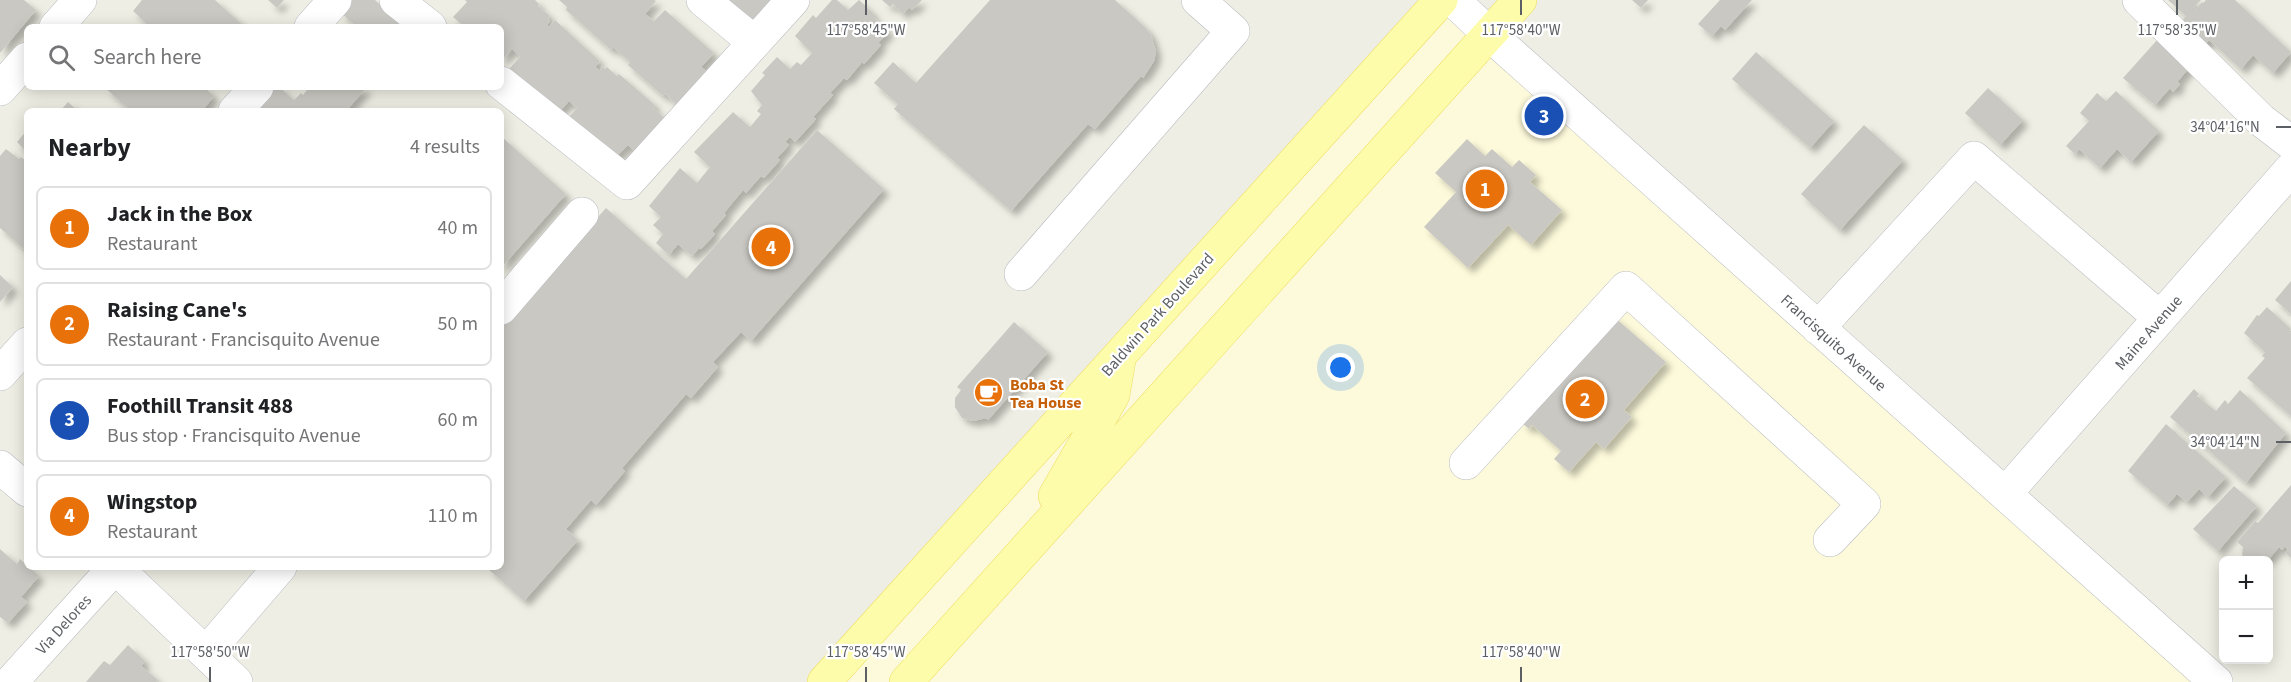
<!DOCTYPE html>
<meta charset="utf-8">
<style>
:root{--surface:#fff;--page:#f2f2f2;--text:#202124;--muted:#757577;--line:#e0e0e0;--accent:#0f766e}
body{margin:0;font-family:"Source Sans 3",sans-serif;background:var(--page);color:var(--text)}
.controls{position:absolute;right:18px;bottom:18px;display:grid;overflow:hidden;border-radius:9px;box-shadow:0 3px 15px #0003}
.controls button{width:54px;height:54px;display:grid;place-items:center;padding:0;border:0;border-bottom:2px solid var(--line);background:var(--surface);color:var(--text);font:30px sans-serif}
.you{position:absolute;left:1341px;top:368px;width:21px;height:21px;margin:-15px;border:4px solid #fff;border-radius:50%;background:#1a73e8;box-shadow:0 0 0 9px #1a73e833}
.badge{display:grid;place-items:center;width:39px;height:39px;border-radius:50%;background:var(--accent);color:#fff;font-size:20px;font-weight:700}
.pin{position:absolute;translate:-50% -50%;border:3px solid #fff;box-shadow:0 2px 6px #0006}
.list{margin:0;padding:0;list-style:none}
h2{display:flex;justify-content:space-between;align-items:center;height:78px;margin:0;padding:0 24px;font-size:26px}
h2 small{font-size:20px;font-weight:400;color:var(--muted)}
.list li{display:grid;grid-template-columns:39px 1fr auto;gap:18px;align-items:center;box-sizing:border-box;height:84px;margin:0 12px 12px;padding:0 12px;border:2px solid var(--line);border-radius:9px}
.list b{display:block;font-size:22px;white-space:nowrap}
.list p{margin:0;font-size:20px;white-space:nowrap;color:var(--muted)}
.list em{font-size:20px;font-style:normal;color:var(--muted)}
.icon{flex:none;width:33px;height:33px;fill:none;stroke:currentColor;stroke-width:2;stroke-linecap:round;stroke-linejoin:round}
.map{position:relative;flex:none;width:2291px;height:682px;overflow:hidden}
.search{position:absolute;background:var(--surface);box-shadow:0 3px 15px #0003;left:24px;top:24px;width:480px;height:66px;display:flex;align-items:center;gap:15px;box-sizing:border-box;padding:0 21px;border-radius:9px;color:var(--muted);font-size:22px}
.panel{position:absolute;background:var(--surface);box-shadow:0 3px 15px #0003;left:24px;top:108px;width:480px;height:462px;border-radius:9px}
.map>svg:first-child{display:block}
.commercial{fill:#fdfadb}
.building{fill:#cac8c2;filter:url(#shadow)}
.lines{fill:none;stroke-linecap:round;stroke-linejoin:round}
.minor-casing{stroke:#b9bbc0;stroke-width:34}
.major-casing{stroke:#eedc5e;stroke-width:34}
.minor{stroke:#fff;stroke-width:33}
.major{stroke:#fdfcab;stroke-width:33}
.ticks{fill:none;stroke:#5c5f64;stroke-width:2}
.labels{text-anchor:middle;stroke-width:4.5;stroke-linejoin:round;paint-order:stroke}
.street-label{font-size:16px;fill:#5c5f64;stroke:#fff}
.food-label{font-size:16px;font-weight:bold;fill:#c56008;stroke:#fff;text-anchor:start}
.ticks-label{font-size:15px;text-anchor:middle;fill:#5c5f64;stroke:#fff;stroke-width:4.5;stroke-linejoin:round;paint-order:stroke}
</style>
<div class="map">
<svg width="2291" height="682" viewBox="0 0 2291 682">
<defs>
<filter id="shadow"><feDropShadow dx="5.5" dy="5.5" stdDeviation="3" flood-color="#0004"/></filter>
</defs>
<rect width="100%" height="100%" fill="#eeeee4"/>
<path class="commercial" d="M 1441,0 L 2216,682 L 845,682 Z"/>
<path class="building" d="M 0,0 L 24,0 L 36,10 L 0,53 Z
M 142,0 L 215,0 L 245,27 L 145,27 L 143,25 L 146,23 L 133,11 Z
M 268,0 L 284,0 L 277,8 Z
M 352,0 L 375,0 L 403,27 L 357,27 L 340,12 Z
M 465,0 L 535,0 L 539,4 L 538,6 L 550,16 L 548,19 L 550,21 L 547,25 L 549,27 L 555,20 L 600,61 L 595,67 L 600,71 L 602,66 L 605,69 L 607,67 L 617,76 L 619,74 L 655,105 L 653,108 L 665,118 L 635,152 L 628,145 L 614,159 L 568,118 L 577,108 L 569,101 L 558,113 L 508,70 L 520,57 L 512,49 L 502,60 L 501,59 L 501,27 L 465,27 L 453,17 L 467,2 Z
M 559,0 L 654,0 L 656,1 L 645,14 L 654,21 L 665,10 L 714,53 L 701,67 L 707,72 L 696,89 L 693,86 L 676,104 L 665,94 L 663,96 L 628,65 L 630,62 L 613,47 L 611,50 L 566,10 L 567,7 Z
M 708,0 L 773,0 L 744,29 Z
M 832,0 L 837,0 L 848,10 L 859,0 L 874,14 L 872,16 L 889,31 L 878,43 L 881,45 L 864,64 L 862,62 L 847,80 L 844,78 L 830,93 L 833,95 L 813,117 L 816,119 L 795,142 L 790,137 L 785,142 L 789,145 L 777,158 L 780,160 L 764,178 L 761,176 L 746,193 L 743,190 L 724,213 L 726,215 L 712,231 L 715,234 L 701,249 L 699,248 L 692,256 L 678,244 L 669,255 L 656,243 L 663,234 L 653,225 L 661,217 L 649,206 L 680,168 L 697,183 L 710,167 L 694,152 L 733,112 L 750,127 L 761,114 L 757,111 L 762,105 L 751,91 L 765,75 L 762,73 L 777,57 L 790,69 L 797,62 L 801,65 L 812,53 L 795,36 L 813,15 L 816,18 Z
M 882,0 L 922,0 L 912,10 L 909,7 L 903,14 L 893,4 L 890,7 Z
M 990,0 L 1115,0 L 1146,28 L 1151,35 L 1156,52 L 1154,61 L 1143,78 L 1141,76 L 1095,129 L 1088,124 L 1011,211 L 894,109 L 898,104 L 874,83 L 893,62 L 916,83 Z
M 1632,0 L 1648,0 L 1641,8 Z
M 1720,0 L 1752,0 L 1725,30 L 1721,26 L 1712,36 L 1698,24 Z
M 2168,0 L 2201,0 L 2194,7 L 2196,9 L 2202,2 L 2203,3 L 2206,0 L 2235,0 L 2291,52 L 2273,73 L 2253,55 L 2241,69 L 2209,40 L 2201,49 L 2178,25 L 2186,16 Z
M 2158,39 L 2190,67 L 2177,82 L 2180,84 L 2173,92 L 2170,88 L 2155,105 L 2123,78 Z
M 1756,52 L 1834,121 L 1810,148 L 1732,79 Z
M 104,87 L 204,87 L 214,96 L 202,111 L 131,111 Z
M 275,87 L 279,87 L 294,100 L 301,93 L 303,95 L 307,90 L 304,87 L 367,87 L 346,111 L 253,111 Z
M 1988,88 L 2023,120 L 2000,145 L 1965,113 Z
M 2116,91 L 2159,131 L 2131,162 L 2117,149 L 2100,168 L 2079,149 L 2075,154 L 2066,146 L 2089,121 L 2080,113 L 2097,93 L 2106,101 Z
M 68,102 L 78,111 L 60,111 Z
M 1864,125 L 1903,160 L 1840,230 L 1801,194 Z
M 27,130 L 27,152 L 17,142 Z
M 817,130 L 884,189 L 751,341 L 741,332 L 713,362 L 718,367 L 691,398 L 686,394 L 622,468 L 625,471 L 596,505 L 591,500 L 566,529 L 578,540 L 524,601 L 486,567 L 501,567 L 501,327 L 606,208 L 686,279 Z
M 503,138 L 566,194 L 501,268 L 501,140 Z
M 1467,139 L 1485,156 L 1492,149 L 1512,167 L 1519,160 L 1536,175 L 1530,182 L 1562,210 L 1531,245 L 1508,225 L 1468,268 L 1424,227 L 1456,192 L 1435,173 Z
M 6,149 L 19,159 L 21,157 L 27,162 L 27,254 L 22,250 L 24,249 L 0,228 L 0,156 Z
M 0,275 L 13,287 L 0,302 Z
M 2291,281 L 2291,314 L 2275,300 Z
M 2267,307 L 2291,329 L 2289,332 L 2291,333 L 2291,416 L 2247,378 L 2265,358 L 2262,356 L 2265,352 L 2244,333 L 2257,315 L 2259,316 Z
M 1613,316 L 1666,362 L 1624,410 L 1632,417 L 1604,449 L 1596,442 L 1569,472 L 1554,459 L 1561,451 L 1532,425 L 1529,429 L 1521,422 Z
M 1014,322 L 1048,352 L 988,420 L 986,418 L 973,421 L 962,418 L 955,407 L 955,398 L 961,390 L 957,387 Z
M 2194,389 L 2199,394 L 2197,396 L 2216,411 L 2225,400 L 2228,404 L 2240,390 L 2286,433 L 2246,483 L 2170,417 Z
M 2166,424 L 2226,477 L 2208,497 L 2199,489 L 2187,502 L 2177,494 L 2167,505 L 2128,471 Z
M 2291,485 L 2291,558 L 2285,553 L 2288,550 L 2285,546 L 2282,550 L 2279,547 L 2268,560 L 2257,559 L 2248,560 L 2242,555 L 2243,547 L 2237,542 L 2255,521 L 2258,523 Z
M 2234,486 L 2257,506 L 2218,551 L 2193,529 Z
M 0,549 L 17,564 L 20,559 L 39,576 L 21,597 L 27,602 L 8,623 L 0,617 Z
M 128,645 L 145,661 L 141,666 L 158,680 L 156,682 L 86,682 L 104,661 L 110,665 Z"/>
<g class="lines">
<defs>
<path id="minor" d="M 396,0 L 430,27
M 703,0 L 754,42
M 1453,0 L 1490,35 L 2216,682
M 2139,0 L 2261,120 L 2291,143
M 56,27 L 80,0
M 311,27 L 335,0
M 501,83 L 627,183 L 793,0
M 0,89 L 27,59
M 235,111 L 257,87
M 1021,274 L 1233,31 L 1198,0
M 501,308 L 582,214
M 1818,328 L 1974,158 L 2160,318
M 0,374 L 27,344
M 1466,463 L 1626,288 L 1864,504 L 1830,540
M 0,467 L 27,490
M 2005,494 L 2291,169
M 115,567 L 236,682
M 206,653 L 280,567
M 11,682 L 115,567"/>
<path id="major" d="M 1055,496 L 1113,395 L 1119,360
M 824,682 L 1441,0
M 906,682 L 1520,0"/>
</defs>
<use href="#minor" class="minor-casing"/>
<use href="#major" class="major-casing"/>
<use href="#minor" class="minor"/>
<use href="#major" class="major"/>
</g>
<path class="ticks" d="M 866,0 L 866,15M 1521,0 L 1521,15M 2177,0 L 2177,15M 2276,127 L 2291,127M 2276,442 L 2291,442M 210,667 L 210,682M 866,667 L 866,682M 1521,667 L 1521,682"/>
<defs>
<symbol id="cafe-disc" viewBox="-11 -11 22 22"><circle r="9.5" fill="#e8710a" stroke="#fff"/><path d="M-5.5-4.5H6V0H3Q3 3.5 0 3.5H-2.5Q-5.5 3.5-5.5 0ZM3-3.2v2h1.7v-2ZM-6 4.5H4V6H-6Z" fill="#fff"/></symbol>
</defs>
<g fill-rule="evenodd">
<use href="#cafe-disc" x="972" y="376" width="33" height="33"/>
</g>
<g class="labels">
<g class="street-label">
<text transform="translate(1157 314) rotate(-48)" y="6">Baldwin Park Boulevard</text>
<text transform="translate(2148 332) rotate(-49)" y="6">Maine Avenue</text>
<text transform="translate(1834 342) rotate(42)" y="6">Francisquito Avenue</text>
<text transform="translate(63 624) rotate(-48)" y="6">Via Delores</text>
</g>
<g class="food-label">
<text x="1010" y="390">Boba St<tspan x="1010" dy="18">Tea House</tspan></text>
</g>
</g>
<g class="ticks-label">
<text x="866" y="35">117°58'45"W</text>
<text x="1521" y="35">117°58'40"W</text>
<text x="2177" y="35">117°58'35"W</text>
<text x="2225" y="132">34°04'16"N</text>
<text x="2225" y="447">34°04'14"N</text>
<text x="210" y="657">117°58'50"W</text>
<text x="866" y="657">117°58'45"W</text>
<text x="1521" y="657">117°58'40"W</text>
</g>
</svg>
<div class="controls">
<button>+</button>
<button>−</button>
</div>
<div class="you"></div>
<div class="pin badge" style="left:1485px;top:189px;background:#e8710a">1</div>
<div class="pin badge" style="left:1585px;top:399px;background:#e8710a">2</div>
<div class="pin badge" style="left:1544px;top:116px;background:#1a4fb4">3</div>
<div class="pin badge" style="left:771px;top:247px;background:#e8710a">4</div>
<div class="search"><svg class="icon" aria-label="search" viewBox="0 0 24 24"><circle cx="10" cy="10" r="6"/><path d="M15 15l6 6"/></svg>Search here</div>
<section class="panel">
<h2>Nearby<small>4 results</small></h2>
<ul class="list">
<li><span class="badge" style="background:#e8710a">1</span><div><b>Jack in the Box</b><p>Restaurant</p></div><em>40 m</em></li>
<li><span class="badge" style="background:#e8710a">2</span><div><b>Raising Cane's</b><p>Restaurant · Francisquito Avenue</p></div><em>50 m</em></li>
<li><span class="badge" style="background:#1a4fb4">3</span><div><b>Foothill Transit 488</b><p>Bus stop · Francisquito Avenue</p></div><em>60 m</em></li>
<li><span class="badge" style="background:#e8710a">4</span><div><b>Wingstop</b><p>Restaurant</p></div><em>110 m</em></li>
</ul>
</section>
</div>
